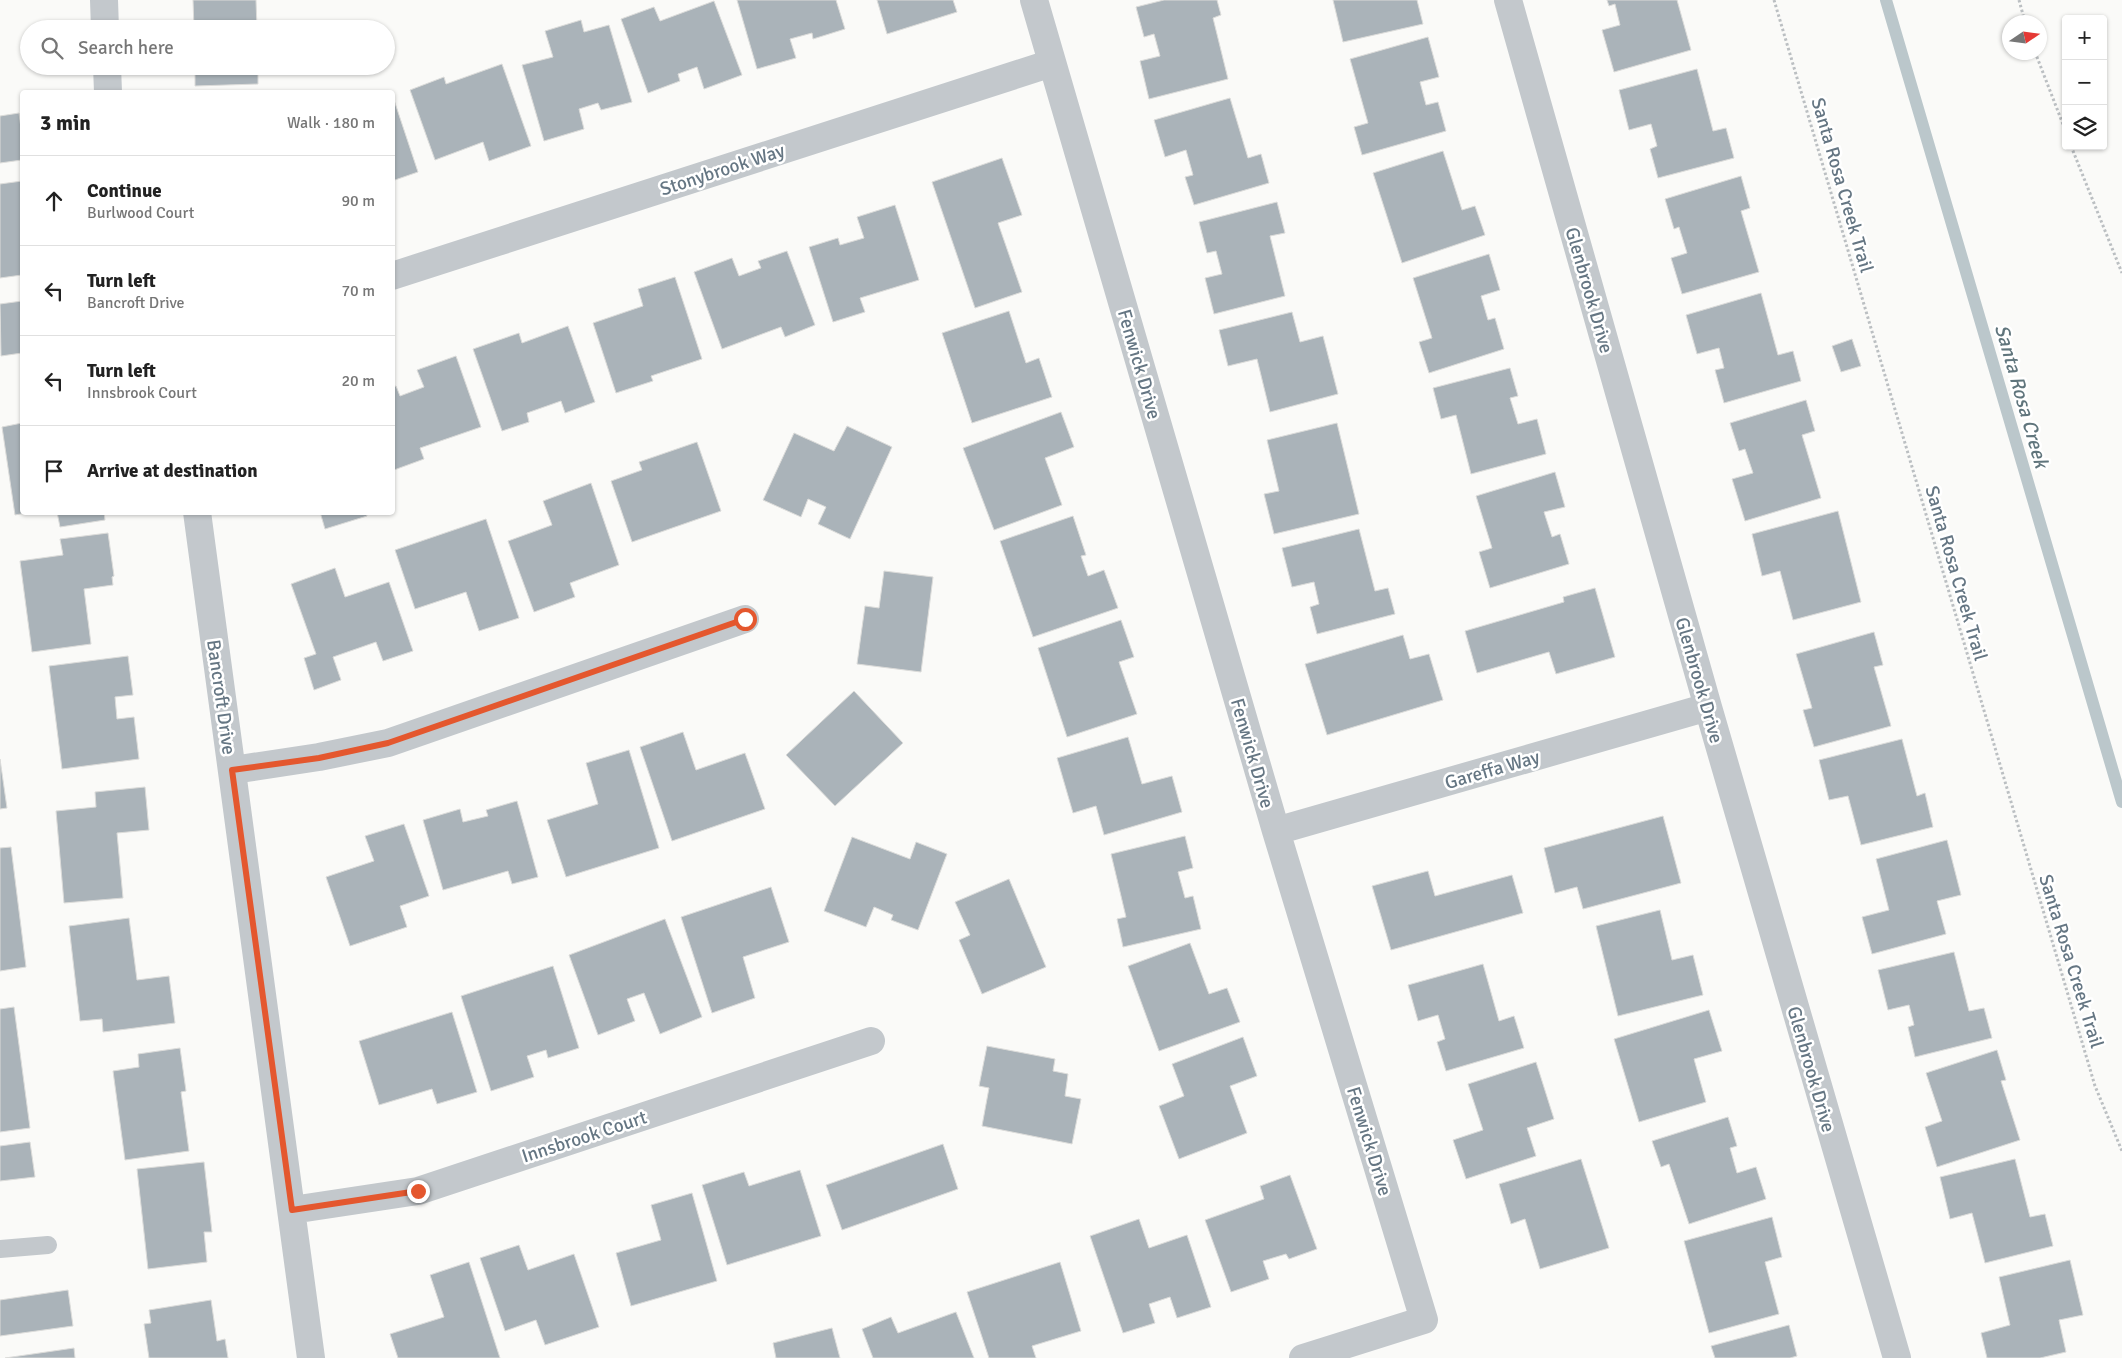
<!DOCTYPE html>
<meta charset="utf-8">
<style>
:root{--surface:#fff;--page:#f6f6f6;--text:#222;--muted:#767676;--line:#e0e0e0}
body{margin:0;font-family:Signika,sans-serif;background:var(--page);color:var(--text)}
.controls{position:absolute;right:15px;top:15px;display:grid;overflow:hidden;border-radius:5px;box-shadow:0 1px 4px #0004}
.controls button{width:45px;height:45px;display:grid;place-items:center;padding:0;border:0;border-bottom:1px solid var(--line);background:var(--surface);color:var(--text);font:25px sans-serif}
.compass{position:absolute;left:2002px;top:15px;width:45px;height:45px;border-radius:50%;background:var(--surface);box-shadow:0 1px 4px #0004;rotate:77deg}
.stop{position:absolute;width:15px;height:15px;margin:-11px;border:4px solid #e4572e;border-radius:50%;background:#fff}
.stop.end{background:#e4572e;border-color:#fff;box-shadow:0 1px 5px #0008}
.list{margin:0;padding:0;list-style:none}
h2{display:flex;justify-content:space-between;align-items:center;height:65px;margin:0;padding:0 20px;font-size:21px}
h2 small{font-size:16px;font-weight:400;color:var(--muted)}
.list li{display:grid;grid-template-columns:32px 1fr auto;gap:15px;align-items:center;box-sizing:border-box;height:90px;padding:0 20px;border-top:1px solid var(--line)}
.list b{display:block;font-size:19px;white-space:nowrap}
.list p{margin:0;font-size:16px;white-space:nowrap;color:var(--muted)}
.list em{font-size:16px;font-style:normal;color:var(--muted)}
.icon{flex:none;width:28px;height:28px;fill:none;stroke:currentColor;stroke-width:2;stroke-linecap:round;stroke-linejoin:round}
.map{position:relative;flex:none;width:2122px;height:1358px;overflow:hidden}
.search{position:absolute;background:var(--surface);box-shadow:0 1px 4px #0004;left:20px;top:20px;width:375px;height:55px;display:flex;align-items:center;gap:12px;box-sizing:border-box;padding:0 18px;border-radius:28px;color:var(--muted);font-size:19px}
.panel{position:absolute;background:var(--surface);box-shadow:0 1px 4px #0004;left:20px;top:90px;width:375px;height:425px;border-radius:5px}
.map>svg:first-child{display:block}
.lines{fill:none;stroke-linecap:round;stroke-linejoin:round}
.stream{stroke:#bbc7cb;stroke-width:12}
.building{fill:#aab3b9;stroke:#dcdcda}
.path{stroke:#bbbfc2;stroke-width:3;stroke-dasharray:2.5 2.5;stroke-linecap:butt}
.service{stroke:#c3c8cc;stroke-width:18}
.minor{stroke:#c3c8cc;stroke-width:28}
.route{stroke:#e4572e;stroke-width:6}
.labels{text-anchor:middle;stroke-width:5;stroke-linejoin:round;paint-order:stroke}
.street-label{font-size:19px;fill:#657683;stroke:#fff}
.water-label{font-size:20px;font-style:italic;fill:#60757c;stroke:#fff}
</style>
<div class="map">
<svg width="2122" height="1358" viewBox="0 0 2122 1358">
<rect width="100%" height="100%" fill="#fafaf8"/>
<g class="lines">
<path class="stream" d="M 1886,0 L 2122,802"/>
</g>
<path class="building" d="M 193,0 L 256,0 L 257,29 L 194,29 Z
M 737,0 L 836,0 L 845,29 L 813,39 L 812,33 L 790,39 L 796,58 L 757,69 Z
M 877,0 L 953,0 L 957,12 L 887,34 Z
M 1164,0 L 1217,0 L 1221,15 L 1213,18 L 1228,79 L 1149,99 L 1140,61 L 1160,56 L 1154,34 L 1144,37 L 1136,7 Z
M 1333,0 L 1417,0 L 1423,24 L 1343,42 Z
M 1607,0 L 1677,0 L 1691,50 L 1614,72 L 1602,30 L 1620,25 L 1615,4 L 1609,6 Z
M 714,1 L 742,75 L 704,89 L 697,67 L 678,74 L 680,81 L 648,93 L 621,19 L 654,7 L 660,21 Z
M 581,20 L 584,32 L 609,25 L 632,102 L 601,110 L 598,103 L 579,109 L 584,129 L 544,141 L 522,65 L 553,57 L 545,31 Z
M 1428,37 L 1439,77 L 1420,82 L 1426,105 L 1438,102 L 1446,131 L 1362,155 L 1354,127 L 1368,123 L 1350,59 Z
M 502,64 L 531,146 L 489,161 L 483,142 L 435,160 L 410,90 L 444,77 L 446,84 Z
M 195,66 L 258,66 L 258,84 L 195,86 Z
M 1697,69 L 1713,131 L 1726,128 L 1734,158 L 1658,178 L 1650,149 L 1657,146 L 1651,124 L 1629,130 L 1619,90 Z
M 393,97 L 418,172 L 392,181 L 392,98 Z
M 1230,98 L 1248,158 L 1261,154 L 1269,183 L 1194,205 L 1185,177 L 1193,175 L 1186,150 L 1165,157 L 1154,120 Z
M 19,113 L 22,136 L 22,160 L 0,163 L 0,116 Z
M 1443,151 L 1462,210 L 1475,206 L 1485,235 L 1402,263 L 1373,173 Z
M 1002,158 L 1022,215 L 998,223 L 1022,292 L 975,308 L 932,182 Z
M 1741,176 L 1750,208 L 1741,211 L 1759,272 L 1682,294 L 1671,258 L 1687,253 L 1679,227 L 1674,229 L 1665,199 Z
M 22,181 L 22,275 L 0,278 L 0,184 Z
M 1277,202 L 1285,233 L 1270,236 L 1285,296 L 1214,314 L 1205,278 L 1222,274 L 1216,251 L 1207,253 L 1199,222 Z
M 895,205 L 919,280 L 860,298 L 865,312 L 833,322 L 809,247 L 838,238 L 840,245 L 864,238 L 857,217 Z
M 787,251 L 815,325 L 785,337 L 781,327 L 722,349 L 694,272 L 732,258 L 739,276 L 761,268 L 758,261 Z
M 1489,254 L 1500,290 L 1481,296 L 1488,320 L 1495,318 L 1504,349 L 1429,373 L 1419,342 L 1432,338 L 1413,278 Z
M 675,277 L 702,359 L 651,376 L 653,381 L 616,393 L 593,323 L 643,306 L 638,289 Z
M 1761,293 L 1778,355 L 1793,351 L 1801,381 L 1724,403 L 1715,370 L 1724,368 L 1719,348 L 1697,354 L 1686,315 Z
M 22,301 L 22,353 L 1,356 L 0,304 Z
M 1009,311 L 1026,363 L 1039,358 L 1052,397 L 972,423 L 942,333 Z
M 1292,312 L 1300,342 L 1323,336 L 1338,394 L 1270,412 L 1257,359 L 1228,366 L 1219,330 Z
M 568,326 L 595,402 L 565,413 L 561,401 L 527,413 L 529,422 L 502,431 L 473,349 L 519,333 L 522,343 Z
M 1852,339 L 1861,366 L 1841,372 L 1832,346 Z
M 456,356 L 481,427 L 420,448 L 424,459 L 394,470 L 392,387 L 396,386 L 400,396 L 424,387 L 417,370 Z
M 1510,368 L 1518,396 L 1510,398 L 1518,424 L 1537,419 L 1546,454 L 1471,474 L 1456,415 L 1441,419 L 1433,388 Z
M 1806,400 L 1815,431 L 1802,435 L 1821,498 L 1745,521 L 1732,479 L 1753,473 L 1745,449 L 1739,451 L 1730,423 Z
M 1061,412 L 1074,447 L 1045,458 L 1062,505 L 994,530 L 963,448 Z
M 22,423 L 22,512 L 31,512 L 15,515 L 2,427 Z
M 1337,423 L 1359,514 L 1274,534 L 1264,494 L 1279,491 L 1267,440 Z
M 847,426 L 892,447 L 850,539 L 818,524 L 826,507 L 808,499 L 801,517 L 763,500 L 794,433 L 834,451 Z
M 697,442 L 721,511 L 632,542 L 611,481 L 642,470 L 639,462 Z
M 1555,472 L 1565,507 L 1544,512 L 1552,537 L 1560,534 L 1569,564 L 1490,588 L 1479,552 L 1492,548 L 1476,496 Z
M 591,483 L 619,565 L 570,583 L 575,597 L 534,612 L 508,541 L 552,525 L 543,501 Z
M 1838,511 L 1861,602 L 1793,620 L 1780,571 L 1762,576 L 1752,534 Z
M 57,512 L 104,512 L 105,520 L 60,527 Z
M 320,512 L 366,512 L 367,516 L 325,529 Z
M 1073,516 L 1086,555 L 1081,556 L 1088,576 L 1104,570 L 1118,608 L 1033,637 L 1000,541 Z
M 486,519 L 519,618 L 479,631 L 466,592 L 415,609 L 395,550 Z
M 1359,529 L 1375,591 L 1388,588 L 1395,614 L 1317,634 L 1310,607 L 1319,604 L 1314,582 L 1292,587 L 1282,548 Z
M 108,533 L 114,576 L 112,577 L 113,585 L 84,589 L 91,644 L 32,652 L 20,561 L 63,555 L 60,539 Z
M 335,568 L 345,597 L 389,582 L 413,651 L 383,661 L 376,642 L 333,657 L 341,680 L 314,690 L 304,658 L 316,654 L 291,584 Z
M 884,571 L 933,577 L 921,672 L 857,664 L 865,606 L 879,608 Z
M 1595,588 L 1615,657 L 1556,674 L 1549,652 L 1477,673 L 1465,631 L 1564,602 L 1563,597 Z
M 1121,620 L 1134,657 L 1119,662 L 1137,714 L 1067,737 L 1038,648 Z
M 1874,632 L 1883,665 L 1874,667 L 1891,726 L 1814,747 L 1803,710 L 1812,708 L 1796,654 Z
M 1403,635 L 1410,659 L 1429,654 L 1443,700 L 1327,735 L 1305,664 Z
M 128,656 L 133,695 L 115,697 L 117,719 L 134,717 L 139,759 L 62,769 L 49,666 Z
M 854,691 L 903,743 L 835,806 L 786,755 Z
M 683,732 L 696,770 L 745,753 L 765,809 L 672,841 L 640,747 Z
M 1128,737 L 1142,784 L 1172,776 L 1182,812 L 1104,835 L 1096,806 L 1073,813 L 1057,758 Z
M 1902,739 L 1917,796 L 1925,793 L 1933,827 L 1861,845 L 1848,796 L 1829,800 L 1819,760 Z
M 629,750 L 659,848 L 566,877 L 547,820 L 598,804 L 586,763 Z
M 0,759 L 7,808 L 0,809 Z
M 145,787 L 149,830 L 117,833 L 123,898 L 64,903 L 56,811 L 96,807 L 95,792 Z
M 517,801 L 538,877 L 512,884 L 508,871 L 443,890 L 423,820 L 460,809 L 463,822 L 488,816 L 486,810 Z
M 1663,816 L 1681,883 L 1583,909 L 1577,887 L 1555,893 L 1544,848 Z
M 404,824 L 429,896 L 400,906 L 407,927 L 350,946 L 326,877 L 374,861 L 365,836 Z
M 1185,836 L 1193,868 L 1178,872 L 1185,898 L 1193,896 L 1201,929 L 1123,947 L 1117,919 L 1126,917 L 1111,854 Z
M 852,837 L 910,859 L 916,842 L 947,854 L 918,930 L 891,920 L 893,915 L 874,907 L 866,927 L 824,911 Z
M 1947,840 L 1961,895 L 1937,901 L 1946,934 L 1872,954 L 1862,917 L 1889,910 L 1876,859 Z
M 11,847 L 26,967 L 0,971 L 0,848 Z
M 1428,871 L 1435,896 L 1512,875 L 1523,913 L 1391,950 L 1372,886 Z
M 1009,879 L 1046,967 L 982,994 L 959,940 L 970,935 L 955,902 Z
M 771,887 L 789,942 L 743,957 L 755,998 L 712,1013 L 681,917 Z
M 1660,910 L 1672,960 L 1693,955 L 1703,995 L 1618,1016 L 1596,926 Z
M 129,918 L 137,980 L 169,976 L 175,1023 L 103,1032 L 102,1019 L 80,1021 L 69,926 Z
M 665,919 L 702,1017 L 660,1034 L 644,993 L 627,999 L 635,1021 L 598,1035 L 569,955 Z
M 1190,943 L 1209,994 L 1227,988 L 1240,1022 L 1159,1051 L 1128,966 Z
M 1954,952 L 1969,1011 L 1984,1008 L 1992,1038 L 1915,1057 L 1908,1027 L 1914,1025 L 1909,1005 L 1888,1010 L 1878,970 Z
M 1483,964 L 1499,1021 L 1514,1016 L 1524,1048 L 1446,1071 L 1437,1042 L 1445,1039 L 1438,1015 L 1418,1021 L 1408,985 Z
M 553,966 L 579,1048 L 548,1058 L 546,1050 L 527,1056 L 534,1077 L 491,1091 L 461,996 Z
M 14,1007 L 30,1128 L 0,1132 L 0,1009 Z
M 1709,1010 L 1722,1051 L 1694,1059 L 1706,1102 L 1639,1122 L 1614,1039 Z
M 452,1012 L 477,1092 L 437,1104 L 432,1089 L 379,1105 L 359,1041 Z
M 1243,1037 L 1257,1076 L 1230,1086 L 1247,1133 L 1179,1159 L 1159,1106 L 1184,1096 L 1172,1064 Z
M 987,1046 L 1055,1059 L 1053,1071 L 1068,1074 L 1065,1096 L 1081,1099 L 1072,1144 L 982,1126 L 989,1088 L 979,1086 Z
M 180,1048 L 186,1091 L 181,1092 L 189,1151 L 125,1160 L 113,1071 L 139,1067 L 138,1054 Z
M 1997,1050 L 2006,1080 L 2001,1081 L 2020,1140 L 1937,1167 L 1925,1127 L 1942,1121 L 1926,1073 Z
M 1536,1062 L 1554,1119 L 1527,1128 L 1536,1156 L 1466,1179 L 1453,1140 L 1483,1130 L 1468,1084 Z
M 1728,1117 L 1737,1146 L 1730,1148 L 1737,1173 L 1756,1167 L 1766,1199 L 1689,1224 L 1669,1164 L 1661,1167 L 1652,1141 Z
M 30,1142 L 35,1177 L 0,1181 L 0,1146 Z
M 943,1144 L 958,1189 L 842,1230 L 826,1185 Z
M 1581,1159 L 1609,1248 L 1540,1269 L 1525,1219 L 1511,1224 L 1499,1184 Z
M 2015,1159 L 2030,1217 L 2045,1214 L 2053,1246 L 1985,1263 L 1972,1213 L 1950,1219 L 1940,1177 Z
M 204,1162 L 212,1232 L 204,1232 L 207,1262 L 148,1269 L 137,1169 Z
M 800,1170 L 821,1236 L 727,1265 L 702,1185 L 744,1172 L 749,1186 Z
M 1290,1175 L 1317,1249 L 1289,1259 L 1286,1254 L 1263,1261 L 1269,1279 L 1231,1292 L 1205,1220 L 1264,1199 L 1260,1186 Z
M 692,1193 L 717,1281 L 631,1306 L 616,1253 L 661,1240 L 651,1205 Z
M 1772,1217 L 1782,1257 L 1765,1262 L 1779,1314 L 1709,1333 L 1684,1241 Z
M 1139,1219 L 1149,1248 L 1187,1235 L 1211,1307 L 1177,1318 L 1170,1297 L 1149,1304 L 1155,1323 L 1123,1333 L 1090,1236 Z
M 519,1245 L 528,1270 L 574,1254 L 599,1327 L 545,1345 L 536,1320 L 505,1331 L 480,1258 Z
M 2070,1260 L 2083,1315 L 2059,1320 L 2066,1352 L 2040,1358 L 1987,1358 L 1981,1333 L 2010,1325 L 1999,1277 Z
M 469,1262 L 500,1358 L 398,1358 L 390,1334 L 444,1317 L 430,1275 Z
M 1060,1262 L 1081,1331 L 1032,1346 L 1036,1358 L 989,1358 L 967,1292 Z
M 68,1290 L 73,1326 L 0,1336 L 0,1300 Z
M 211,1300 L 217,1341 L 225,1339 L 228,1358 L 149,1358 L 144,1324 L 151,1323 L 149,1310 Z
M 956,1312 L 974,1358 L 873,1358 L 862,1329 L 891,1317 L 898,1333 Z
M 1789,1325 L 1797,1356 L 1790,1358 L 1715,1358 L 1711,1346 Z
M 832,1328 L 840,1358 L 776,1358 L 773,1343 Z
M 74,1348 L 75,1358 L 5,1358 Z"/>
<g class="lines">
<path class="path" d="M 1774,0 L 2095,1086 L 2122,1151
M 2019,0 L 2025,22
M 2035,52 L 2066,132
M 2071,146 L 2122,273"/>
<path class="service" d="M 0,1249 L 48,1245"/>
<path class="minor" d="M 104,0 L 105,29
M 1034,0 L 1276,831 L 1424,1320 L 1303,1358
M 1508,0 L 1708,707 L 1897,1358
M 107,66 L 108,92
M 392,276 L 1052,63
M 197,512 L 311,1358
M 233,770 L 319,757 L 388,743 L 745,619
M 1276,831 L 1708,707
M 292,1210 L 418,1191 L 871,1041"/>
</g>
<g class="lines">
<path class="route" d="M 418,1191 L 292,1210 L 232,770 L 319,758 L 388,743 L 745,619"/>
</g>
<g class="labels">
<g class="street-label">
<text transform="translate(722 169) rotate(-18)" y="7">Stonybrook Way</text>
<text transform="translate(1843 185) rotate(74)" y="7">Santa Rosa Creek Trail</text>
<text transform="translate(1590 290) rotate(74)" y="7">Glenbrook Drive</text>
<text transform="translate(1140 364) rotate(74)" y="7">Fenwick Drive</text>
<text transform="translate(1957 573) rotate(74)" y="7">Santa Rosa Creek Trail</text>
<text transform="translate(1700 680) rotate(74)" y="7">Glenbrook Drive</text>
<text transform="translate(222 697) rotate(82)" y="7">Bancroft Drive</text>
<text transform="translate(1253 753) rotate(74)" y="7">Fenwick Drive</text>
<text transform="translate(1492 769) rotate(-16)" y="7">Gareffa Way</text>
<text transform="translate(2072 961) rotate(73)" y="7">Santa Rosa Creek Trail</text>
<text transform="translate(1812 1069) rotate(74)" y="7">Glenbrook Drive</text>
<text transform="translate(584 1136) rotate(-18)" y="7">Innsbrook Court</text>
<text transform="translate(1370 1141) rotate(73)" y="7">Fenwick Drive</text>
</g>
<g class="water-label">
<text transform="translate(2022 396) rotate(74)" y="7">Santa Rosa Creek</text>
</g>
</g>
</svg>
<div class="controls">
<button>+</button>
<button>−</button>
<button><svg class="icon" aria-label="layers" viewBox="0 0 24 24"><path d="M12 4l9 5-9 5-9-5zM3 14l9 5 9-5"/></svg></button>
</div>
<svg class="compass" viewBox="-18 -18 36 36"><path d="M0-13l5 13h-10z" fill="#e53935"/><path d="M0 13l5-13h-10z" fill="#767676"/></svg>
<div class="stop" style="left:745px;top:619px"></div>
<div class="stop end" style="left:418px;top:1191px"></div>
<div class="search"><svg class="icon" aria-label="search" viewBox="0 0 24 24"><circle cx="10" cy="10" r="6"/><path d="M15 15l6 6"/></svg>Search here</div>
<section class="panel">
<h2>3 min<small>Walk · 180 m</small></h2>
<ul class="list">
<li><svg class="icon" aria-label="ahead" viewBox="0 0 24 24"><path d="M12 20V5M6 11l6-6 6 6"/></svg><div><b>Continue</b><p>Burlwood Court</p></div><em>90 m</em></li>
<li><svg class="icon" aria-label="left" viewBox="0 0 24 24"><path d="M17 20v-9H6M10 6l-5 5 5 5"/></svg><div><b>Turn left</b><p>Bancroft Drive</p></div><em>70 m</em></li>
<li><svg class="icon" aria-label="left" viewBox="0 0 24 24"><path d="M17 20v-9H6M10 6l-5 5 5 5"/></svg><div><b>Turn left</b><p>Innsbrook Court</p></div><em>20 m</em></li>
<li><svg class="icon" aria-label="arrive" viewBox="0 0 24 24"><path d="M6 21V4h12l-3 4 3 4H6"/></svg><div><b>Arrive at destination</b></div></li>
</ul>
</section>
</div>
